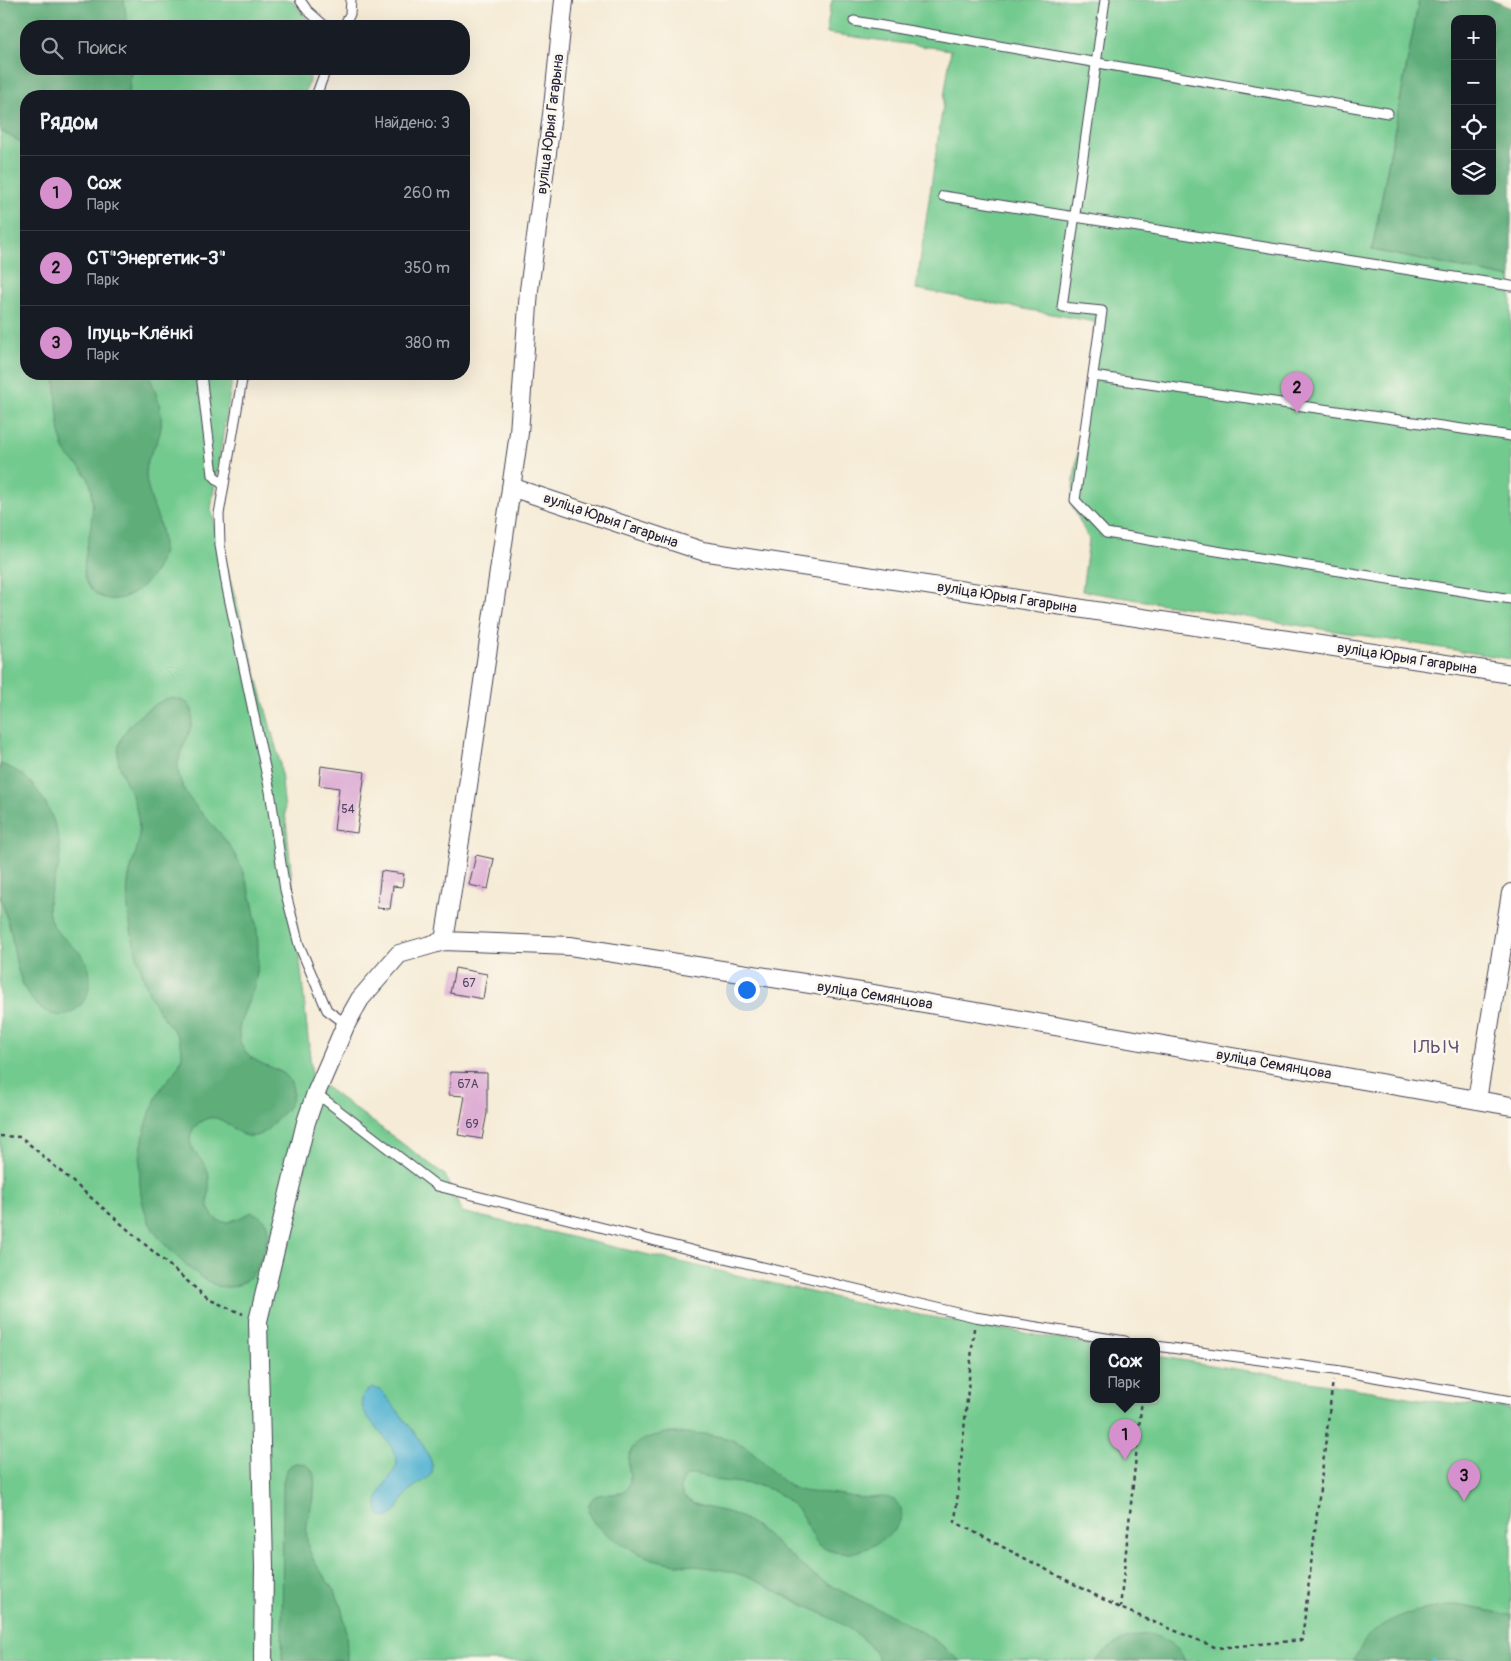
<!DOCTYPE html>
<html lang="ru">
<meta charset="utf-8">
<style>
:root{--surface:#171b24;--page:#242831;--text:#f1f3f6;--muted:#9ea1a6;--line:#363941;--accent:#d690ce}
body{margin:0;font-family:Pangolin,sans-serif;background:var(--page);color:var(--text)}
.controls{position:absolute;right:15px;top:15px;display:grid;overflow:hidden;border-radius:10px;box-shadow:0 5px 20px #0002}
.controls button{width:45px;height:45px;display:grid;place-items:center;padding:0;border:0;border-bottom:1px solid var(--line);background:var(--surface);color:var(--text);font:25px sans-serif}
.you{position:absolute;left:746px;top:989px;width:18px;height:18px;margin:-12px;border:4px solid #fff;border-radius:50%;background:#1a73e8;box-shadow:0 0 0 8px #1a73e833}
.badge{display:grid;place-items:center;width:32px;height:32px;border-radius:50%;background:var(--accent);color:#111;font-size:16px;font-weight:700}
.pin{position:absolute;translate:-50% -41px;filter:drop-shadow(0 1px 2px #0008)}
.pin::after{content:'';position:absolute;top:26px;width:18px;height:15px;background:inherit;clip-path:polygon(0 0,100% 0,50% 100%)}
.popup{position:absolute;left:1090px;top:1338px;width:70px;height:65px;box-sizing:border-box;display:grid;place-content:center;border-radius:10px;background:var(--surface);filter:drop-shadow(0 1px 4px #0005);font-size:16px;white-space:nowrap;color:var(--muted)}
.popup b{font-size:19px;color:var(--text)}
.popup::after{content:'';position:absolute;left:50%;top:100%;margin-left:-10px;border:10px solid transparent;border-top-color:var(--surface)}
.list{margin:0;padding:0;list-style:none}
h2{display:flex;justify-content:space-between;align-items:center;height:65px;margin:0;padding:0 20px;font-size:21px}
h2 small{font-size:16px;font-weight:400;color:var(--muted)}
.list li{display:grid;grid-template-columns:32px 1fr auto;gap:15px;align-items:center;box-sizing:border-box;height:75px;padding:0 20px;border-top:1px solid var(--line)}
.list b{display:block;font-size:19px;white-space:nowrap}
.list p{margin:0;font-size:16px;white-space:nowrap;color:var(--muted)}
.list em{font-size:16px;font-style:normal;color:var(--muted)}
.icon{flex:none;width:28px;height:28px;fill:none;stroke:currentColor;stroke-width:2;stroke-linecap:round;stroke-linejoin:round}
.map{position:relative;flex:none;width:1511px;height:1661px;overflow:hidden}
.search{position:absolute;background:var(--surface);box-shadow:0 5px 20px #0002;left:20px;top:20px;width:450px;height:55px;display:flex;align-items:center;gap:12px;box-sizing:border-box;padding:0 18px;border-radius:20px;color:var(--muted);font-size:19px}
.panel{position:absolute;background:var(--surface);box-shadow:0 5px 20px #0002;left:20px;top:90px;width:450px;height:290px;border-radius:20px}
.map>svg:first-child{display:block}
.green{fill:#73ca8f;stroke:#4a7665}
.forest{fill:#5eae7a;stroke:#40685a;fill-rule:evenodd}
.water{fill:#52b3d1;stroke:#3a6a86}
.lines{fill:none;stroke-linecap:round;stroke-linejoin:round}
.stream{stroke:#52b3d1;stroke-width:4.5}
.building{fill:#deafd4}
.lane-casing{stroke:#424052;stroke-width:11}
.street-casing{stroke:#424052;stroke-width:20}
.path{stroke:#424052;stroke-width:2.5;stroke-dasharray:4 4;stroke-linecap:butt}
.lane{stroke:#fff;stroke-width:9}
.street{stroke:#fff;stroke-width:18}
.labels{text-anchor:middle;stroke-width:5;stroke-linejoin:round;paint-order:stroke}
.number-label{font-size:12px;fill:#514561}
.street-label{font-size:15px;fill:#22223b;stroke:#fbf7ec}
.quarter-label{font-size:18px;letter-spacing:1px;fill:#645371;stroke:#fbf7ec}
</style>
<div class="map">
<svg width="1511" height="1661" viewBox="0 0 1511 1661">
<rect width="100%" height="100%" fill="#fbf7ec"/>
<filter id="ink" filterUnits="userSpaceOnUse"><feTurbulence type="fractalNoise" baseFrequency=".02" numOctaves="2"/><feDisplacementMap in="SourceGraphic" scale="10" xChannelSelector="R" yChannelSelector="G"/><feConvolveMatrix kernelMatrix="1 2 1 2 8 2 1 2 1" color-interpolation-filters="sRGB"/></filter>
<filter id="wash" filterUnits="userSpaceOnUse"><feTurbulence type="fractalNoise" baseFrequency=".0096" numOctaves="4" result="noise"/><feDisplacementMap in="SourceGraphic" scale="20" xChannelSelector="R" yChannelSelector="G"/><feGaussianBlur stdDeviation="1.12" result="paint"/><feColorMatrix in="noise" values="0 0 0 0 0 0 0 0 0 0 0 0 0 0 0 0 0 1.4 0 .05"/><feComposite in="paint" operator="in"/></filter>
<g filter="url(#wash)">
<rect width="100%" height="100%" fill="#f5ebd6"/>
<path class="green" d="M 0,0 L 292,0 L 313,26 L 26,26 L 26,69 L 313,69 L 304,96 L 26,96 L 26,374 L 233,374 L 211,509 L 280,762 L 312,1077 L 445,1175 L 462,1212 L 880,1308 L 1094,1345 L 1094,1399 L 1156,1399 L 1156,1356 L 1432,1401 L 1511,1409 L 1511,1661 L 0,1661 Z
M 832,0 L 1419,0 L 1372,250 L 1511,278 L 1511,659 L 1082,591 L 1089,540 L 1071,503 L 1095,322 L 916,289 L 951,50 L 826,33 Z"/>
<path class="forest" d="M 0,0 L 124,0 L 127,26 L 26,26 L 26,69 L 131,69 L 129,96 L 26,96 L 26,147 L 17,140 L 0,131 Z
M 1419,0 L 1491,0 L 1511,8 L 1511,278 L 1372,250 ZM 1455,19 L 1492,19 L 1492,191 L 1455,191 Z
M 55,374 L 149,374 C 156,394 166,415 159,436 C 155,448 146,458 146,471 C 145,496 164,521 163,548 C 161,580 116,618 91,589 C 87,585 84,577 84,571 C 85,546 95,522 92,496 C 92,490 90,480 86,475 C 80,465 69,460 64,449 C 57,429 57,395 55,374 Z
M 168,698 C 217,700 178,744 178,766 C 178,777 183,789 189,798 C 200,813 215,826 226,841 C 252,875 263,937 256,979 C 253,996 237,1020 239,1036 C 244,1074 292,1059 293,1092 C 293,1103 285,1111 278,1118 C 272,1125 264,1134 255,1136 C 233,1140 224,1106 200,1122 C 196,1125 193,1128 191,1134 C 187,1149 200,1156 206,1167 C 211,1177 209,1189 208,1200 C 208,1213 217,1226 231,1221 C 239,1219 245,1215 252,1212 C 258,1215 264,1218 267,1225 C 272,1238 258,1270 248,1279 C 241,1285 232,1288 223,1287 C 204,1285 173,1254 161,1240 C 128,1203 138,1135 158,1094 C 164,1081 181,1069 182,1055 C 183,1038 172,1029 163,1017 C 155,1006 149,995 145,982 C 135,950 125,916 128,882 C 130,869 135,857 138,844 C 140,834 139,823 137,813 C 134,789 111,768 120,742 C 127,722 150,706 168,698 Z
M 0,764 C 10,767 22,773 29,781 C 48,800 64,837 59,864 C 55,883 44,898 50,919 C 59,946 99,949 88,992 C 85,1003 76,1011 65,1015 C 58,1017 50,1014 44,1010 C 18,994 16,960 11,933 C 8,919 2,906 0,893 C 0,881 0,867 0,855 C 0,825 0,794 0,764 Z
M 666,1433 C 692,1433 721,1432 744,1446 C 768,1460 779,1490 810,1492 C 816,1493 822,1492 828,1493 C 841,1494 854,1498 867,1498 C 874,1498 882,1496 889,1498 C 889,1498 896,1501 897,1502 C 901,1505 902,1512 901,1518 C 895,1538 860,1556 840,1553 C 814,1549 815,1538 804,1519 C 797,1507 784,1496 772,1490 C 753,1481 731,1484 711,1479 C 704,1477 698,1473 690,1475 C 684,1476 681,1482 681,1488 C 681,1492 683,1496 686,1499 C 703,1511 727,1508 744,1519 C 772,1535 792,1562 820,1579 C 866,1607 921,1623 960,1661 L 880,1661 C 862,1628 822,1614 791,1599 C 774,1590 757,1580 739,1574 C 711,1565 681,1567 653,1559 C 637,1554 579,1525 590,1502 C 597,1488 617,1500 627,1488 C 631,1483 630,1476 629,1470 C 625,1442 644,1438 666,1433 Z
M 295,1463 C 329,1461 309,1508 307,1525 C 306,1530 307,1536 307,1541 C 310,1561 326,1577 336,1594 C 346,1615 347,1638 347,1661 L 282,1661 L 283,1482 C 285,1474 286,1467 295,1463 Z
M 1457,1605 L 1511,1615 L 1511,1661 L 1352,1661 C 1359,1653 1362,1642 1370,1635 C 1394,1612 1426,1609 1457,1605 Z
M 1150,1634 C 1165,1639 1179,1646 1185,1661 L 1096,1661 C 1110,1644 1128,1635 1150,1634 Z"/>
<path class="water" d="M 372,1388 L 380,1390 L 384,1394 C 394,1407 438,1457 432,1472 C 427,1482 415,1484 408,1492 C 400,1501 398,1515 386,1518 L 379,1515 C 371,1497 390,1480 397,1465 C 398,1438 351,1416 364,1393 Z"/>
<g class="lines">
<path class="stream" d="M 1433,1661 L 1434,1661"/>
</g>
<g id="blocks">
<path class="building" d="M 321,766 L 365,772 L 357,833 L 334,830 L 339,788 L 319,785 Z
M 476,855 L 494,859 L 488,889 L 469,885 Z
M 381,871 L 404,874 L 402,887 L 393,886 L 390,909 L 377,908 Z
M 455,968 L 487,974 L 483,999 L 450,993 Z
M 450,1072 L 487,1073 L 487,1113 L 482,1139 L 458,1135 L 465,1096 L 449,1095 Z"/>
</g>
</g>
<g filter="url(#ink)">
<use href="#blocks" fill-opacity="0" stroke="#424052" stroke-width="1"/>
<g class="lines">
<defs>
<path id="lane" d="M 300,0 L 307,10 L 325,26
M 1105,0 L 1062,307 L 1102,311 L 1075,500 L 1106,533 L 1511,599
M 854,21 L 1388,113
M 344,26 L 350,14 L 351,0
M 316,96 L 326,69
M 943,196 L 1511,286
M 201,374 L 213,475 L 224,486
M 243,374 L 219,514 L 220,545 L 227,588 L 270,791 L 285,890 L 299,945 L 327,1010 L 346,1024
M 1093,376 L 1511,436
M 316,1093 L 437,1186 L 703,1253 L 975,1317 L 1125,1341
M 1156,1346 L 1334,1370 L 1511,1401"/>
<path id="street" d="M 511,487 L 702,551 L 1511,674
M 444,941 L 461,834 L 519,433 L 529,290 L 553,107 L 564,0
M 1477,1100 L 1511,893
M 263,1661 L 264,1566 L 258,1321 L 306,1122 L 316,1093 L 346,1024 L 360,999 L 399,954 L 444,941 L 570,946 L 873,994 L 1511,1106"/>
</defs>
<use href="#lane" class="lane-casing"/>
<use href="#street" class="street-casing"/>
<path class="path" d="M 0,1136 L 21,1137 L 208,1299 L 243,1314
M 974,1328 L 955,1522 L 1120,1608 L 1217,1648 L 1302,1640 L 1333,1380
M 1120,1608 L 1142,1399"/>
<use href="#lane" class="lane"/>
<use href="#street" class="street"/>
</g>
</g>
<g class="labels">
<g class="number-label">
<text x="348" y="813">54</text>
<text x="469" y="987">67</text>
<text x="468" y="1088">67А</text>
<text x="472" y="1128">69</text>
</g>
<g class="street-label">
<text transform="translate(550 124) rotate(-83)" y="5">вуліца Юрыя Гагарына</text>
<text transform="translate(611 520) rotate(19)" y="5">вуліца Юрыя Гагарына</text>
<text transform="translate(1007 597) rotate(9)" y="5">вуліца Юрыя Гагарына</text>
<text transform="translate(1407 658) rotate(9)" y="5">вуліца Юрыя Гагарына</text>
<text transform="translate(875 995) rotate(9)" y="5">вуліца Семянцова</text>
<text transform="translate(1274 1064) rotate(10)" y="5">вуліца Семянцова</text>
</g>
<g class="quarter-label">
<text x="1436" y="1053">ІЛЬІЧ</text>
</g>
</g>
</svg>
<div class="controls">
<button>+</button>
<button>−</button>
<button><svg class="icon" aria-label="locate" viewBox="0 0 24 24"><circle cx="12" cy="12" r="6"/><path d="M12 2v4M12 18v4M2 12h4M18 12h4"/></svg></button>
<button><svg class="icon" aria-label="layers" viewBox="0 0 24 24"><path d="M12 4l9 5-9 5-9-5zM3 14l9 5 9-5"/></svg></button>
</div>
<div class="you"></div>
<div class="pin badge" style="left:1125px;top:1460px">1</div>
<div class="popup"><b>Сож</b>Парк</div>
<div class="pin badge" style="left:1297px;top:413px">2</div>
<div class="pin badge" style="left:1464px;top:1501px">3</div>
<div class="search"><svg class="icon" aria-label="search" viewBox="0 0 24 24"><circle cx="10" cy="10" r="6"/><path d="M15 15l6 6"/></svg>Поиск</div>
<section class="panel">
<h2>Рядом<small>Найдено: 3</small></h2>
<ul class="list">
<li><span class="badge">1</span><div><b>Сож</b><p>Парк</p></div><em>260 m</em></li>
<li><span class="badge">2</span><div><b>СТ&quot;Энергетик-3&quot;</b><p>Парк</p></div><em>350 m</em></li>
<li><span class="badge">3</span><div><b>Іпуць-Клёнкі</b><p>Парк</p></div><em>380 m</em></li>
</ul>
</section>
</div>
